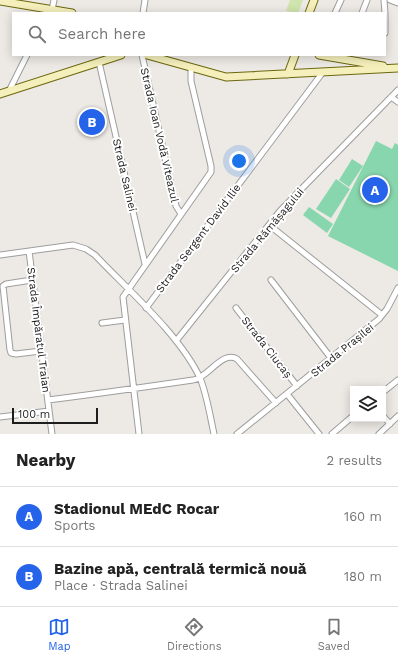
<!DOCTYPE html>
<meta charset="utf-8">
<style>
:root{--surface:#fff;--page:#f6f6f6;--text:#222;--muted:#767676;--line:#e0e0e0;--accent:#2563eb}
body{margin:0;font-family:"Work Sans",sans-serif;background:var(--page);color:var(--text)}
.controls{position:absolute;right:12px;bottom:12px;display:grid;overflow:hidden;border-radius:0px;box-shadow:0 2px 10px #0003}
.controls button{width:36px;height:36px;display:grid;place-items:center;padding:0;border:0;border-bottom:1px solid var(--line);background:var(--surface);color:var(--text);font:20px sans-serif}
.scale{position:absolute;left:12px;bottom:10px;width:86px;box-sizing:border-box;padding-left:4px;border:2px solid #1d1d1d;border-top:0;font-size:11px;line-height:14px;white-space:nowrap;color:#1d1d1d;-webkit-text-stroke:3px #fff;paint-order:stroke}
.you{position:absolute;left:239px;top:161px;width:14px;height:14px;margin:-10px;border:3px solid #fff;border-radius:50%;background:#1a73e8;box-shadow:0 0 0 6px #1a73e833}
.badge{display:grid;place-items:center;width:26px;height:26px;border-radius:50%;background:var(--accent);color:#fff;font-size:13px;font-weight:700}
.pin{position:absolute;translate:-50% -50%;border:2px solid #fff;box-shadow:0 1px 4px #0006}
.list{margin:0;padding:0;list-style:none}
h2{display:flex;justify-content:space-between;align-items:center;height:52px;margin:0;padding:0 16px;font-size:17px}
h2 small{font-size:13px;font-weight:400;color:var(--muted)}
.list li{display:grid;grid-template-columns:26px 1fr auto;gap:12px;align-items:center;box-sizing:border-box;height:60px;padding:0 16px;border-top:1px solid var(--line)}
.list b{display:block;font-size:15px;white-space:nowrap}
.list p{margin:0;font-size:13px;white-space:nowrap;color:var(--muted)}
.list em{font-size:13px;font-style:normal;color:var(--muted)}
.icon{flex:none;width:22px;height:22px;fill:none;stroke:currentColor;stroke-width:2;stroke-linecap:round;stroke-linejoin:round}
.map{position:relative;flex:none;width:398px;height:434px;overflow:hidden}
.search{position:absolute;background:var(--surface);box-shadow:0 2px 10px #0003;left:12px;right:12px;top:12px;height:44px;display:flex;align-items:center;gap:10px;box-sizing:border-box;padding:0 14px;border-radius:0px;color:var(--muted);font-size:15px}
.sheet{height:172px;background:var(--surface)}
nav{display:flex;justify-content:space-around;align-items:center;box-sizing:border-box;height:56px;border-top:1px solid var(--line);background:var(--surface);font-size:11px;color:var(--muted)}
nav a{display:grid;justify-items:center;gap:2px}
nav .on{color:var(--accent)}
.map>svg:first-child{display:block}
.grass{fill:#d0e4ad}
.pitch{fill:#88d6ad}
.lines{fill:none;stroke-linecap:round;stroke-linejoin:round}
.street-casing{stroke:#9e9e9e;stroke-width:7}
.secondary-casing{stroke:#6b670e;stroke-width:9}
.street{stroke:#fff;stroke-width:5}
.secondary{stroke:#f4efbb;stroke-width:7}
.labels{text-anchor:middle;stroke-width:4;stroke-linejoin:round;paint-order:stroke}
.street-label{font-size:11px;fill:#1d1d1d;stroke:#fff}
</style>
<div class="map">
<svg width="398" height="434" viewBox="0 0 398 434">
<rect width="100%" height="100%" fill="#ede9e4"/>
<path class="grass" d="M 290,0 L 303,0 L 298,13 L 286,11 Z"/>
<path class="pitch" d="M 376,141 L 392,149 L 395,143 L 398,145 L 398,271 L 328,236 Z
M 352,159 L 363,166 L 349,187 L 339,180 Z
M 336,179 L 350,189 L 331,218 L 316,209 Z
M 309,207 L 333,224 L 327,233 L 303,215 Z"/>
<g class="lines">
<defs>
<path id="street" d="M 384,0 L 385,13
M 390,0 L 398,3
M 52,10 L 54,0
M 143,13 L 145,0
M 335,13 L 341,0
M 362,13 L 367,0
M 385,15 L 385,33
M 142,55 L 176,206 L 181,214
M 99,62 L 145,264
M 9,91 L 27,55
M 391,97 L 398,102
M 269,225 L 382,315
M 29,251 L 52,434
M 0,255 L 73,245 L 86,249 L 95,255 C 128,290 180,335 200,378 C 207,395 210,416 214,434
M 32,280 L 6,284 L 3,286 L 10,350 L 11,353 L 16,354 L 41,351
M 271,280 L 331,358
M 146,308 L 323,72
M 236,308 L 297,386
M 102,323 L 125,320
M 176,341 L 280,211 L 398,90
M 383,392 L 398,380
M 287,394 L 319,434
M 48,400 C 96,394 145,387 193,380 C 208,378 222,350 237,359 L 276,403
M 383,416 L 390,424
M 0,417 L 49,411
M 139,434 L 123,297 L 211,172 L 211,166 L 191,81 L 191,68
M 237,434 L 379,319 L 387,309 L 398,288
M 332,434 L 353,416
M 379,434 L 398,416"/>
<path id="secondary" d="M 0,1 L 72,13
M 309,13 L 314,0
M 147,55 L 226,77 L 398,68
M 319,55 L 383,66
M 288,74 L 295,55
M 0,94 L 121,55"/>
</defs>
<use href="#street" class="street-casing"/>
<use href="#secondary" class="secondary-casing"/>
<use href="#street" class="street"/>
<use href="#secondary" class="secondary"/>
</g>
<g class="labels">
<g class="street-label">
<text transform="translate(160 135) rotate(77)" y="4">Strada Ioan Vodă Viteazul</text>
<text transform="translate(125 175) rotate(77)" y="4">Strada Salinei</text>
<text transform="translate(267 230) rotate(-50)" y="4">Strada Rămășagului</text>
<text transform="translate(198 238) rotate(-53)" y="4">Strada Sergent David Ilie</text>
<text transform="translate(39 330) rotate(83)" y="4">Strada Împăratul Traian</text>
<text transform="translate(267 347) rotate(52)" y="4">Strada Ciucaș</text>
<text transform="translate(342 350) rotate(-39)" y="4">Strada Prașilei</text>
</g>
</g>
</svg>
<div class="controls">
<button><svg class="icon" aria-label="layers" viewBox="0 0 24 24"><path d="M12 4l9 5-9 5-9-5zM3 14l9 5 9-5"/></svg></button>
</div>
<div class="scale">100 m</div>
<div class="you"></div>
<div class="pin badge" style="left:375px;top:190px">A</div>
<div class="pin badge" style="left:92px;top:122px">B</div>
<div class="search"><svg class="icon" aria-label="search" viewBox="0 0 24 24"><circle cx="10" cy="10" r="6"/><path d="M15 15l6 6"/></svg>Search here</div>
</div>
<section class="sheet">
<h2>Nearby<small>2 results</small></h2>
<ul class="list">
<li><span class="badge">A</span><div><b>Stadionul MEdC Rocar</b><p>Sports</p></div><em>160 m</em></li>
<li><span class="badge">B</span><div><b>Bazine apă, centrală termică nouă</b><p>Place · Strada Salinei</p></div><em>180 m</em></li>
</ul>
</section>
<nav>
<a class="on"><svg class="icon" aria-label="map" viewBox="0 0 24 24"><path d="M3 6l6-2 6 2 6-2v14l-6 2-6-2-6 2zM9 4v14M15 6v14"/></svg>Map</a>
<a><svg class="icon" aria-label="directions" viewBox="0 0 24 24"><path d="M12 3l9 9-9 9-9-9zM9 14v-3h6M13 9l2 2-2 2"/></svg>Directions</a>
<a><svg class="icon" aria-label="saved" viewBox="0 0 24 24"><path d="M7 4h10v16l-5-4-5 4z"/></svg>Saved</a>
</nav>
